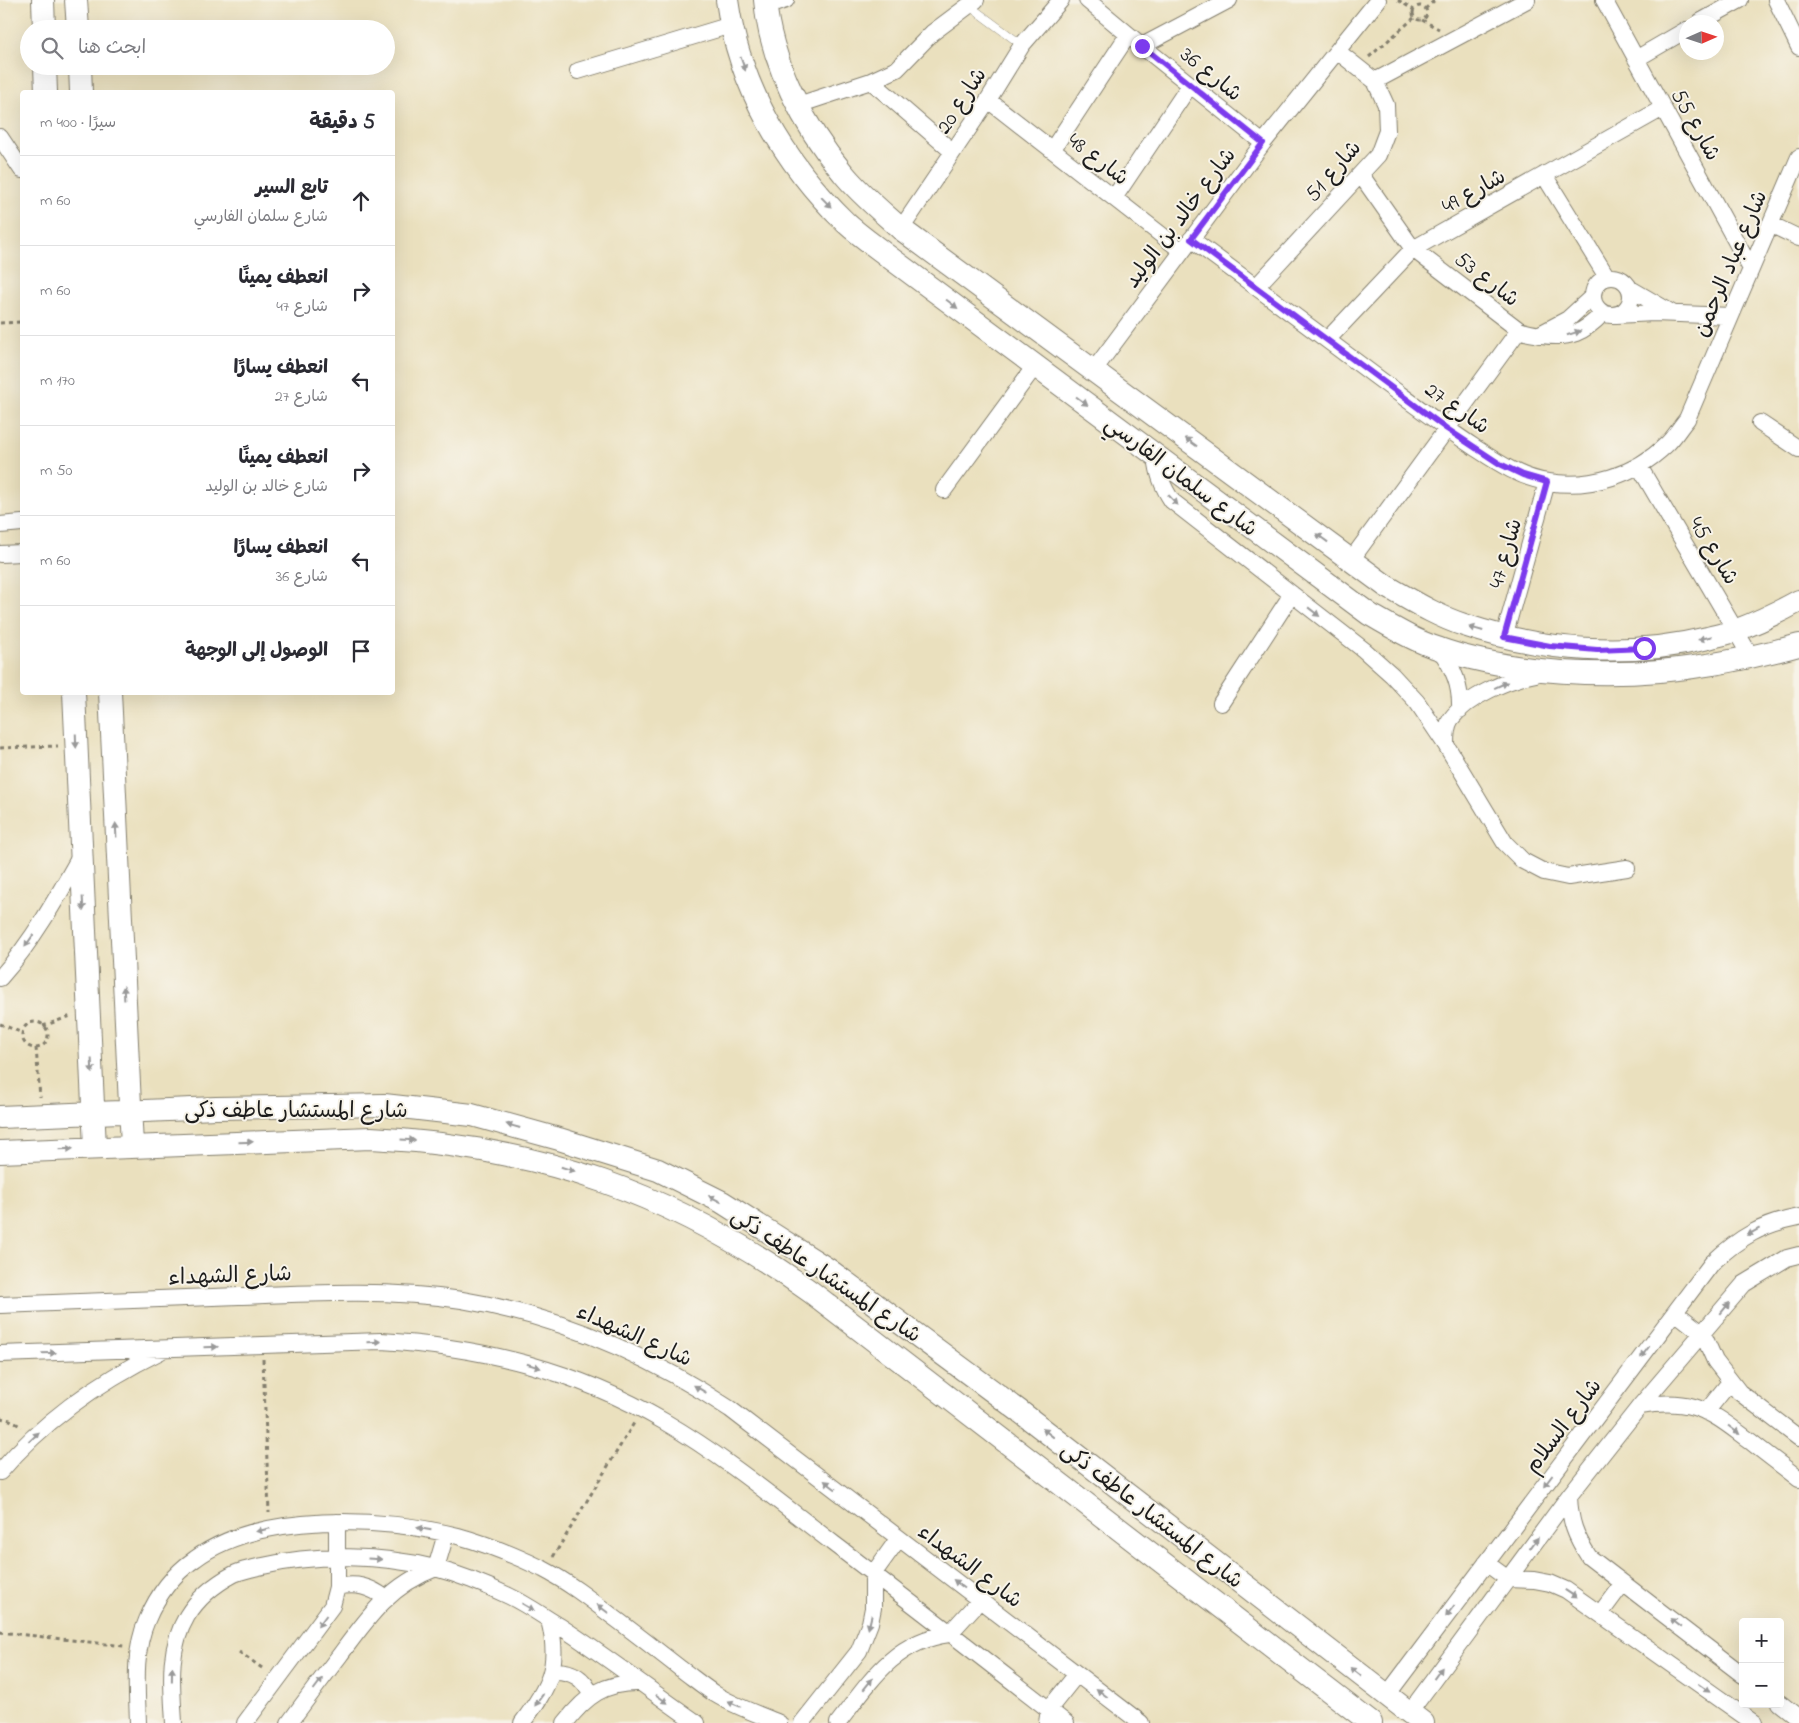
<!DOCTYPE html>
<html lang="ar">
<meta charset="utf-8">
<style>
:root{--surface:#fff;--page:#f7f7f7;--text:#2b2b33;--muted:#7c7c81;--line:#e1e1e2}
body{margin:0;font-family:"Indie Flower","Playpen Sans Arabic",sans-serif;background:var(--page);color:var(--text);direction:rtl}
.controls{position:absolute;right:15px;bottom:15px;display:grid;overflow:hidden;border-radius:5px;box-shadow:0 5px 20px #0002}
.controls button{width:45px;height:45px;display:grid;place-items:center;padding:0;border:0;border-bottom:1px solid var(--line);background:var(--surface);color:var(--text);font:25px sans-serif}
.compass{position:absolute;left:1679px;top:15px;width:45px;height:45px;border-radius:50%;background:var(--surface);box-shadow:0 5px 20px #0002;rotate:87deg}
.stop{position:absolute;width:15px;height:15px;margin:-11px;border:4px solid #7c3aed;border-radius:50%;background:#fff}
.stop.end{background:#7c3aed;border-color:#fff;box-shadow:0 1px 5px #0008}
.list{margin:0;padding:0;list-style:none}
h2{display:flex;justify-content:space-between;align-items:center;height:65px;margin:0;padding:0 20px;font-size:21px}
h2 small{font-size:16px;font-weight:400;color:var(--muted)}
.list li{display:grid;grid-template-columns:32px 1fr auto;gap:15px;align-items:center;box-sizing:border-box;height:90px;padding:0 20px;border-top:1px solid var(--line)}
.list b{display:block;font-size:19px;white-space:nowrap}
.list p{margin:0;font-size:16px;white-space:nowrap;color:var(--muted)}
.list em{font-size:16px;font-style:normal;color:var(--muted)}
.icon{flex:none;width:28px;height:28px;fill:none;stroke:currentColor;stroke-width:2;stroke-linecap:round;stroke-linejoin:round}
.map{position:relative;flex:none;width:1799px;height:1723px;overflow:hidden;direction:ltr}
.search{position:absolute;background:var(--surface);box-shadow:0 5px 20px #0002;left:20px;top:20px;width:375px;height:55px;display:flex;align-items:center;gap:12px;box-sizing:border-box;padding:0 18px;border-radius:28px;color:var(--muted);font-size:19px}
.panel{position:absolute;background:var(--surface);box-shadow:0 5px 20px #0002;left:20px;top:90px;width:375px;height:605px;border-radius:5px;direction:rtl}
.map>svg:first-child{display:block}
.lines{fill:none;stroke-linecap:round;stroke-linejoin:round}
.lane-casing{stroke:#837e6d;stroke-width:9}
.street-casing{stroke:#837e6d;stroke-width:18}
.secondary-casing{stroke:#837e6d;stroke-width:24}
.path{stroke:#837e6d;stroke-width:3;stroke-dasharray:4 4;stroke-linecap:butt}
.lane{stroke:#fff;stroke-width:8}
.street{stroke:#fff;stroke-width:16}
.secondary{stroke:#fff;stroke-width:22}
.oneway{fill:#999}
.route{stroke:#7c3aed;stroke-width:6}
.labels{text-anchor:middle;stroke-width:4;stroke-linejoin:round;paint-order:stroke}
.street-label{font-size:22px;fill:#1c1c1c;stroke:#f7f3e8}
</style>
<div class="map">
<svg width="1799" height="1723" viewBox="0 0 1799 1723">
<rect width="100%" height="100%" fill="#f7f3e8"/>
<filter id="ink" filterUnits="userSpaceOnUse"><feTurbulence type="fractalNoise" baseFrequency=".02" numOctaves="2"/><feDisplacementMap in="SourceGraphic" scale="10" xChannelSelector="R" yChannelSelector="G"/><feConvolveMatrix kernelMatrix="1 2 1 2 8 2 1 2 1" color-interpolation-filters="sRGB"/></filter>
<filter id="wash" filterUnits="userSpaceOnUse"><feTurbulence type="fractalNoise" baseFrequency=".0096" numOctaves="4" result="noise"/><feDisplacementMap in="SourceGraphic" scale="20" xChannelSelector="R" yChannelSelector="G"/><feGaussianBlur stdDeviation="1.12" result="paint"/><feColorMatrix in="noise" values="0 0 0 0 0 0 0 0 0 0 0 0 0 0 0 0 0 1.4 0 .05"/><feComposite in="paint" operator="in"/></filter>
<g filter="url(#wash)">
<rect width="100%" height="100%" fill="#eae0be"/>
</g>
<g filter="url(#ink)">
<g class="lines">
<defs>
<path id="lane" d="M 968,5 L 1022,45"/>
<path id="street" d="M 1087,0 L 1142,46 L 1263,143
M 1604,0 L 1751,269
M 1776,0 L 1799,47
M 765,7 L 786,0
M 1700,22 L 1740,0
M 1142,46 L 1229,0
M 1636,59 L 1686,30
M 578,71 L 731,25
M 871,81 L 953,152
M 1375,81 L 1527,0
M 988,100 L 1182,251
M 798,105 L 871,81 L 897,69 L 932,33 L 976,0
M 0,137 L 22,170
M 1052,150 L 1128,35
M 1361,175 L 1413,249 L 1519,330 C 1527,333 1534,334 1542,335 C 1570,339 1584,333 1603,313
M 1544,175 L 1607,277
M 1114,198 L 1190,85
M 1770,224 L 1799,238
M 901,229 L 988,100 L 1022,45 L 1061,0
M 1191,239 C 1255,286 1318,333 1382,381 C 1412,403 1442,426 1474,447 C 1497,462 1520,478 1548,482 C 1590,489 1635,475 1666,445 C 1674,438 1680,427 1687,419 L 1799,157
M1593 296a19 19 0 1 1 38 0a19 19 0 1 1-38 0Z
M 1256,287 L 1378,155 L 1387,131 L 1386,105 L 1375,81 L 1337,51
M 1629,288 L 1672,313
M 1616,315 L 1654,313 L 1731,316
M 1538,335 L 1568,319 L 1592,297
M 1327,340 L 1413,249 L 1663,108
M 1094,370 L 1263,143 L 1378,0
M 1760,423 L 1799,449
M 1156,456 C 1158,474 1162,486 1172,501 L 1364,650 L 1392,675 L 1417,702 L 1446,745
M 1639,466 L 1751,657
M 944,490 L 1035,366
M 0,525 L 22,523
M 0,554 L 22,553
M 1351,560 L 1519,330
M 1504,637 L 1547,482
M 1439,649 C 1454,668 1461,686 1460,710
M 1536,674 C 1509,679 1468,696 1451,719 C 1446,726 1446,736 1446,745 L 1505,843 L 1523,861 L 1544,872 L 1568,877 L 1627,868
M 1221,703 L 1292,594
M 0,978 C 33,941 57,898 81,855
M 0,1305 C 80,1302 159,1299 239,1296 C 314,1293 387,1289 462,1300 C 559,1316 649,1355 730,1409 L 1141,1723
M 1675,1312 L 1703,1334 L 1715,1361 L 1739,1392 L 1799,1438
M 0,1354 L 381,1341 C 483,1347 576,1370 665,1422 C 725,1457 779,1502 834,1544 C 912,1603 989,1663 1066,1723
M 1640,1406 C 1658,1403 1676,1402 1694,1407 C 1715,1413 1732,1428 1750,1441 C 1766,1454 1783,1466 1799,1479
M 1706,1412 L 1730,1382
M 0,1472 C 44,1420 100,1381 161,1351
M 1569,1496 C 1570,1522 1575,1535 1589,1557 L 1743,1675
M 1486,1563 L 1508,1579 L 1534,1580 L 1550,1583 L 1566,1590 L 1754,1723
M 337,1587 C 356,1583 370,1586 385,1598
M 1600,1614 L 1623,1583
M 552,1671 C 570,1670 584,1677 591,1695
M 1387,1695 L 1712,1263 C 1740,1237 1762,1224 1799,1217
M 1780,1703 L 1799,1718
M 1409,1713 L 1569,1496 L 1640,1406 L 1744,1284 L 1787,1258 L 1799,1255
M 138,1723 C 137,1689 133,1652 147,1620 C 157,1596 173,1574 195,1559 C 260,1511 383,1517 458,1536 C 487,1544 516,1556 543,1569 C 568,1582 590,1599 612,1616 C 635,1633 658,1651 681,1669 C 692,1677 703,1686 715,1694 C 734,1706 758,1714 779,1723
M 174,1723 C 172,1686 167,1650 187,1616 C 198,1598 215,1584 234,1574 C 243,1570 254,1568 263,1566 C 316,1553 383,1555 435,1568 C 461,1575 486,1585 509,1596 C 528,1605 544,1617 561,1627 C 607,1657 651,1691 697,1723
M 245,1723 L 332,1606 L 337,1587 L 337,1522
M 289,1723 C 306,1700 323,1677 340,1655 C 368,1617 390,1585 436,1568 L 446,1534
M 522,1723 C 549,1687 561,1666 549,1620
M 565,1723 C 586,1696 604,1682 640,1683
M 802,1723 L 859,1651 L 870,1623 L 873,1608 L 873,1574 L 899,1538
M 838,1723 C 869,1683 894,1641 949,1634 L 980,1600
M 1047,1723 L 1049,1709 L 1077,1674"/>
<path id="secondary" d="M 43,0 L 44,29
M 76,0 L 78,29
M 727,0 C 739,86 784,163 846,223 C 858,234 872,244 885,254 L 1369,614 C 1392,627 1414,641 1440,649 C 1465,658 1491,663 1517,667 C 1616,681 1704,671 1799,645
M 765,0 C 770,61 804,127 843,173 C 860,194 881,211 901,229 L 1386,586 C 1411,600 1436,616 1464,625 C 1542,651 1627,658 1708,638 C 1717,635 1728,634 1737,630 C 1758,622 1779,612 1799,601
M 45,66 L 46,92
M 80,66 L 81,92
M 74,692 L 95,1148
M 110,692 L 132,1146
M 0,1117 L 216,1108 L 384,1105 L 472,1115 L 559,1139 L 658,1170 L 722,1202 L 829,1270 L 1018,1410 L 1423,1723
M 0,1152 L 371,1138 C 540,1146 674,1194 811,1292 L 1371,1723"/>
</defs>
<use href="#lane" class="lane-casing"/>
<use href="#street" class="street-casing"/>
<use href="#secondary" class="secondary-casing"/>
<path class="path" d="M 1398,0 L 1414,10
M1413 13a7 7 0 1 1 14 0a7 7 0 1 1-14 0Z
M 1425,9 L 1435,0
M 1422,20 L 1439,29
M 1369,57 L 1414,18
M 0,323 L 22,322
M 0,748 L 58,746
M22 1035a13 13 0 1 1 26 0a13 13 0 1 1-26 0Z
M 0,1024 L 23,1033
M 43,1026 L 71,1016
M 36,1048 L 40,1097
M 263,1359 L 269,1513
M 0,1418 L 10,1420 L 22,1427
M 553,1557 L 634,1423
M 0,1632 L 124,1646
M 239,1652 L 265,1670"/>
<use href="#lane" class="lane"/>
<use href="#street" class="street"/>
<use href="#secondary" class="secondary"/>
</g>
<defs><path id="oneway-solid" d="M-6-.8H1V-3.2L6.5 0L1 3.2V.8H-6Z" transform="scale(1.25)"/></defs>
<g class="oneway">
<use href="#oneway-solid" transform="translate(743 64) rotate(70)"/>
<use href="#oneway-solid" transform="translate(826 202) rotate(46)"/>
<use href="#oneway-solid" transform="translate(952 304) rotate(37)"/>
<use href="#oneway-solid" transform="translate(1574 333) rotate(-18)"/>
<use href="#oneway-solid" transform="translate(1082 401) rotate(37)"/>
<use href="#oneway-solid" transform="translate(1191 442) rotate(-144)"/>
<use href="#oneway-solid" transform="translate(1173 500) rotate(47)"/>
<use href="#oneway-solid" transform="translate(1322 538) rotate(-144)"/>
<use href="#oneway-solid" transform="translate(1314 612) rotate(38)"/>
<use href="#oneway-solid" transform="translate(1476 629) rotate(-164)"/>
<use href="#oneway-solid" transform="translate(1705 638) rotate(166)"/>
<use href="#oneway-solid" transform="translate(1501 685) rotate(-24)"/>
<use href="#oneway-solid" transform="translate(76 741) rotate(88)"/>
<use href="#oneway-solid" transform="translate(116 830) rotate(-93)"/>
<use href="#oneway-solid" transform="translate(83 904) rotate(87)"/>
<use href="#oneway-solid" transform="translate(29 941) rotate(125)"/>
<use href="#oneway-solid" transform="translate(124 993) rotate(-93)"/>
<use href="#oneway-solid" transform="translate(92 1066) rotate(87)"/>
<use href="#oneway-solid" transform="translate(513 1126) rotate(-164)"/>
<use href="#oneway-solid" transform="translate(408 1140) rotate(4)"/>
<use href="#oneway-solid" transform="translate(246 1142) rotate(-2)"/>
<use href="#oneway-solid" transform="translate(66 1149) rotate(-2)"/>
<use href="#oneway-solid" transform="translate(568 1169) rotate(17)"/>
<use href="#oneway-solid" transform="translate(715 1199) rotate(-153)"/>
<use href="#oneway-solid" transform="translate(1753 1232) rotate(152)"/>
<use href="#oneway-solid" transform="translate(1725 1308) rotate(-51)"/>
<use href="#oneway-solid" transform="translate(374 1342) rotate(-1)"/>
<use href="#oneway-solid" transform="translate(211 1347) rotate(-2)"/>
<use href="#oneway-solid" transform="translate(1645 1352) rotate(127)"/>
<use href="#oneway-solid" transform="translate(49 1353) rotate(-2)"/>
<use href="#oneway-solid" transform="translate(534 1366) rotate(17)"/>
<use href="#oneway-solid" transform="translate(700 1389) rotate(-149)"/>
<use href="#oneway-solid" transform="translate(1734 1430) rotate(37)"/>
<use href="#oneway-solid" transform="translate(1048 1433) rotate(-142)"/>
<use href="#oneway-solid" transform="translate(34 1437) rotate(-43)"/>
<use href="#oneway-solid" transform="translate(1548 1481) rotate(127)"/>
<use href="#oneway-solid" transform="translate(830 1485) rotate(-143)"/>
<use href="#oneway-solid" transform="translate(424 1529) rotate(-170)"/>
<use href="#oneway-solid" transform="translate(263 1530) rotate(167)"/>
<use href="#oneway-solid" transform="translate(1534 1543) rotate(-54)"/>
<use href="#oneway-solid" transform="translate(375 1559) rotate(4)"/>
<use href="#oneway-solid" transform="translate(959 1584) rotate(-143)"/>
<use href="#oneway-solid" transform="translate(1571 1594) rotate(34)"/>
<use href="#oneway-solid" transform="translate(528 1607) rotate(30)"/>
<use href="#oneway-solid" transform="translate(603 1609) rotate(-143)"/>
<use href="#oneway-solid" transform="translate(1450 1611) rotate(127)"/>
<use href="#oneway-solid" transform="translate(322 1621) rotate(127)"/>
<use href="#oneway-solid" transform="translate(870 1622) rotate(104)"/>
<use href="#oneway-solid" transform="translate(1676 1623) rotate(-142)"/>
<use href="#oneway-solid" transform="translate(1356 1672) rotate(-142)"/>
<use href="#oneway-solid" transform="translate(1438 1673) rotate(-54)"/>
<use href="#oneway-solid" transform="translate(172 1674) rotate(-89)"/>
<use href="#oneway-solid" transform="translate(318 1684) rotate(-53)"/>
<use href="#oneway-solid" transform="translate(868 1684) rotate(-52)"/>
<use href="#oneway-solid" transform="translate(1704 1688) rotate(35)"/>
<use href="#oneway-solid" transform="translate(1102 1693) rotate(-143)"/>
<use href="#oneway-solid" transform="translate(662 1699) rotate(35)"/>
<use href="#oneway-solid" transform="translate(539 1700) rotate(125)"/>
<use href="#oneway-solid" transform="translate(734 1704) rotate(-157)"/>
</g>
</g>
<g class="lines" filter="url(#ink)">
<path class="route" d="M 1142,46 L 1263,143 L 1191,239 L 1447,429 L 1500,464 L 1523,475 L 1547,482 L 1504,637 L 1550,646 L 1597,650 L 1644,648"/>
</g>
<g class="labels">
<g class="street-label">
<text transform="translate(1212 73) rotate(39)" y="8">شارع 36</text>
<text transform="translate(960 100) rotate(-57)" y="8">شارع 20</text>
<text transform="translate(1697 124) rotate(61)" y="8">شارع 55</text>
<text transform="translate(1099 158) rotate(38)" y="8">شارع 48</text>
<text transform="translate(1332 170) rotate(-49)" y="8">شارع 51</text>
<text transform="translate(1473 190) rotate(-29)" y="8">شارع 49</text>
<text transform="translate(1179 217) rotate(-53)" y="8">شارع خالد بن الوليد</text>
<text transform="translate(1729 263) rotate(-67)" y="8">شارع عباد الرحمن</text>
<text transform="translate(1488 278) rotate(38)" y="8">شارع 53</text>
<text transform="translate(1458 407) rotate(35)" y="8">شارع 27</text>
<text transform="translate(1182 475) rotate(37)" y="8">شارع سلمان الفارسي</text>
<text transform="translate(1715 550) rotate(59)" y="8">شارع 45</text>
<text transform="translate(1504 553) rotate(-74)" y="8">شارع 47</text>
<text x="296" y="1117">شارع المستشار عاطف ذكى</text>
<text transform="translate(230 1274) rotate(-2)" y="8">شارع الشهداء</text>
<text transform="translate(827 1274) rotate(34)" y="8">شارع المستشار عاطف ذكى</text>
<text transform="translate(635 1334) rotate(24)" y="8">شارع الشهداء</text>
<text transform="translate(1562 1425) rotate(-53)" y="8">شارع السلام</text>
<text transform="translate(1153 1514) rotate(38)" y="8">شارع المستشار عاطف ذكى</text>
<text transform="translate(971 1565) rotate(37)" y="8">شارع الشهداء</text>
</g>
</g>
</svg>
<div class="controls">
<button>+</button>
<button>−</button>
</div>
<svg class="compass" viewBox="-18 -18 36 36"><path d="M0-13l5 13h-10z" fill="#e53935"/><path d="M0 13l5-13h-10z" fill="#7c7c81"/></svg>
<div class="stop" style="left:1644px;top:648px"></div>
<div class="stop end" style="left:1142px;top:46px"></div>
<div class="search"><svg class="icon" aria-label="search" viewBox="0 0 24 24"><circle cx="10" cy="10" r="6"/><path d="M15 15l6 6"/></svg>ابحث هنا</div>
<section class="panel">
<h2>5 دقيقة<small>سيرًا · 400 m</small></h2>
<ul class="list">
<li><svg class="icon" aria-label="ahead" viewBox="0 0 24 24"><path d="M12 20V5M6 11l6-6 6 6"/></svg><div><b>تابع السير</b><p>شارع سلمان الفارسي</p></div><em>60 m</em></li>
<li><svg class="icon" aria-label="right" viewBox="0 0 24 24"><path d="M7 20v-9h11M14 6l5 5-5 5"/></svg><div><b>انعطف يمينًا</b><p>شارع 47</p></div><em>60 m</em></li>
<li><svg class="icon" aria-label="left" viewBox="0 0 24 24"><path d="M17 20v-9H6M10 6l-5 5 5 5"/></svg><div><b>انعطف يسارًا</b><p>شارع 27</p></div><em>170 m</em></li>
<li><svg class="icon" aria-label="right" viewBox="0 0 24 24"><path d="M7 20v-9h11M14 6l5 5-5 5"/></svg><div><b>انعطف يمينًا</b><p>شارع خالد بن الوليد</p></div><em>50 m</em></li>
<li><svg class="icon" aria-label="left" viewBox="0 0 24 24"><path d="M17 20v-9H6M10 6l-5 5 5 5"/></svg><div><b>انعطف يسارًا</b><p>شارع 36</p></div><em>60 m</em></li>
<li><svg class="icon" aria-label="arrive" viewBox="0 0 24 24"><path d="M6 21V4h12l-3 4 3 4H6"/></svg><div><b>الوصول إلى الوجهة</b></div></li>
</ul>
</section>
</div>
